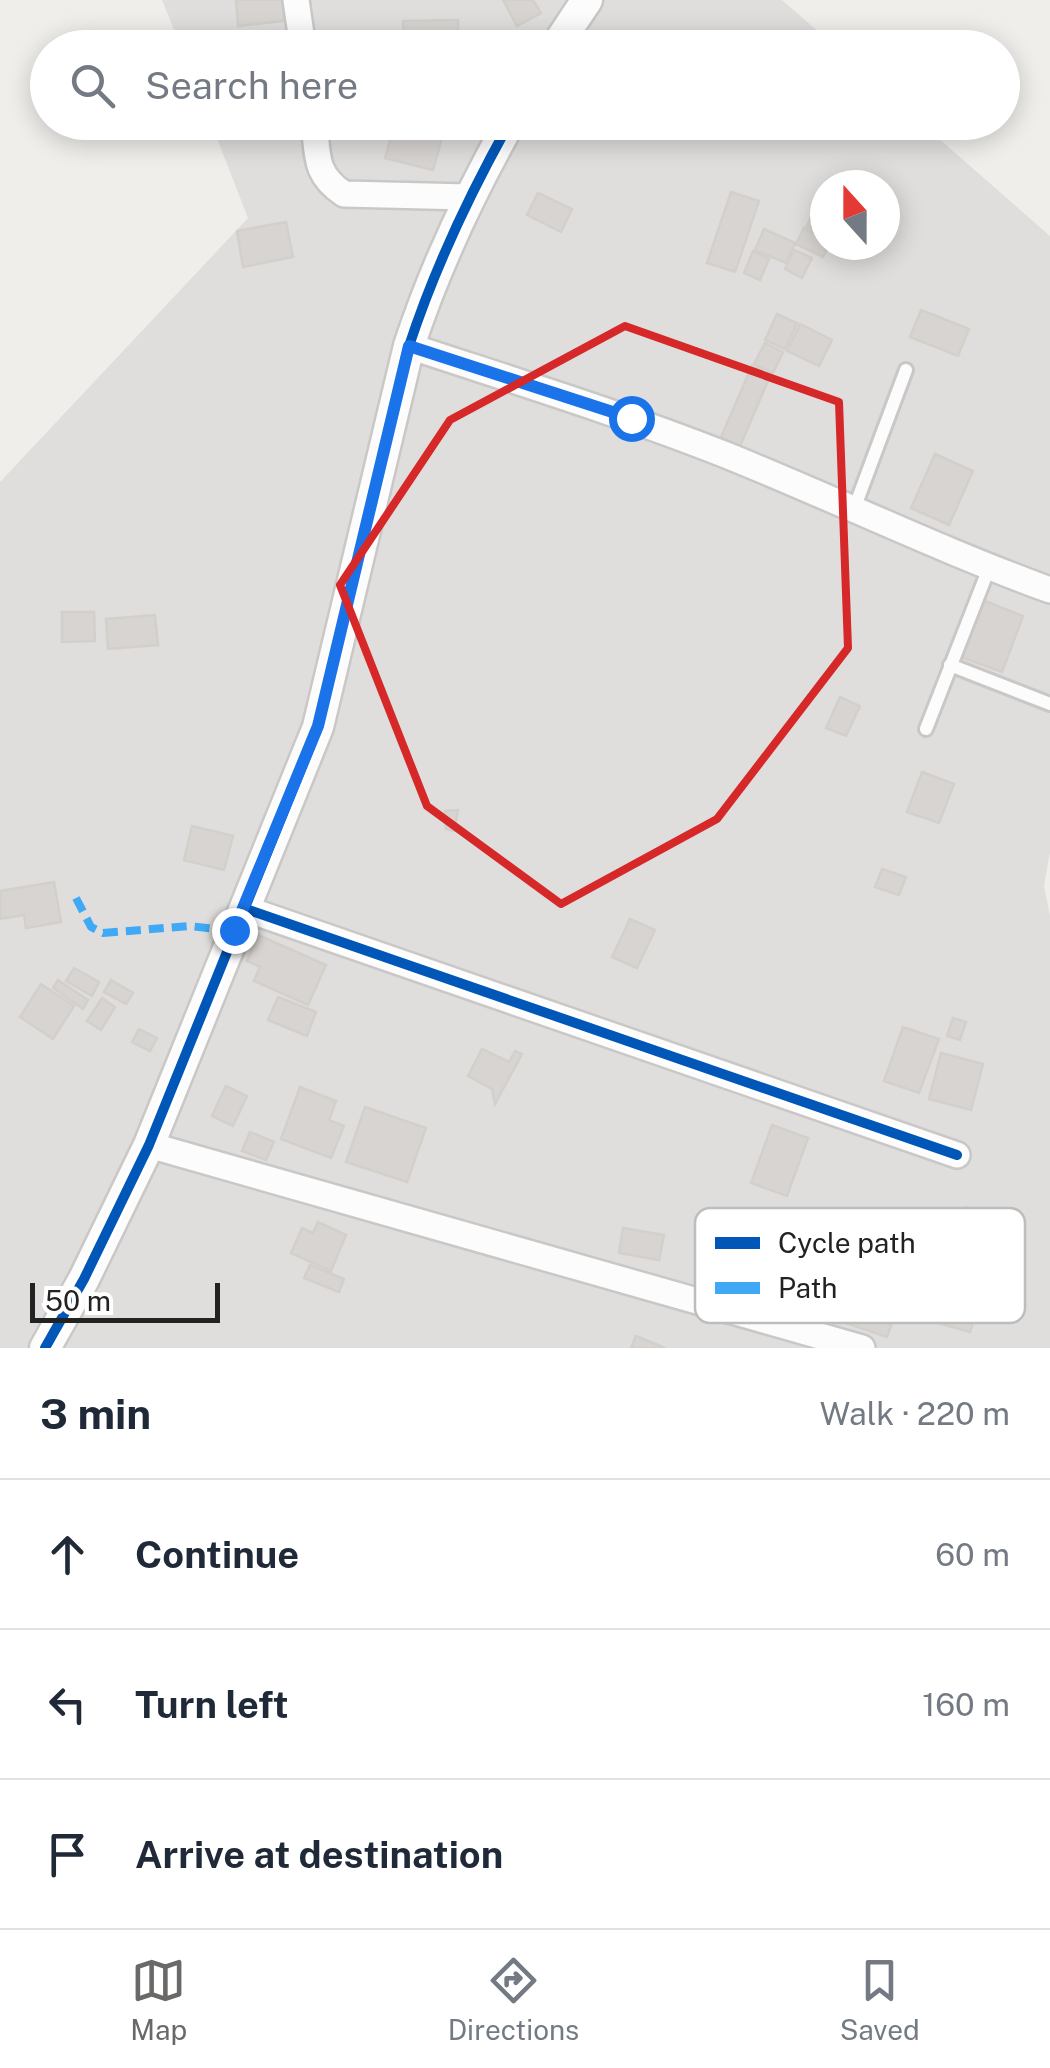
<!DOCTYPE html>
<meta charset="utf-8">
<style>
:root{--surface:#fff;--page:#f6f6f7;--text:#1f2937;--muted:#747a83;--line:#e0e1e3;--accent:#6a6968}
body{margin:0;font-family:"Public Sans",sans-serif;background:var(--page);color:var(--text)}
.compass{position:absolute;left:810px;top:170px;width:90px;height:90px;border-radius:50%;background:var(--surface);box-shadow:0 5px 25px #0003;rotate:339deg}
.scale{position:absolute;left:30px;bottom:25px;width:190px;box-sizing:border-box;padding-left:10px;border:5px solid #222;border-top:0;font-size:28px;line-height:35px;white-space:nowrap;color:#222;-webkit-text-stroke:8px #fff;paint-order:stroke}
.stop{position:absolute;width:30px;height:30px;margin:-22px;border:8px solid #1a73e8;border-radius:50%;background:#fff}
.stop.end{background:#1a73e8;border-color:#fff;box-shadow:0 2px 10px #0008}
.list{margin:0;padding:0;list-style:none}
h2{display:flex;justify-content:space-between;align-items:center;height:130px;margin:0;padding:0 40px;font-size:42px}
h2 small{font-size:32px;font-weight:400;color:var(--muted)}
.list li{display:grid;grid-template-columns:65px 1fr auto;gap:30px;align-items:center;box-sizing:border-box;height:150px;padding:0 40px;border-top:2px solid var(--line)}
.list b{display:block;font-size:38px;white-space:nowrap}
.list em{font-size:32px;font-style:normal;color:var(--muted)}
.icon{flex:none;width:55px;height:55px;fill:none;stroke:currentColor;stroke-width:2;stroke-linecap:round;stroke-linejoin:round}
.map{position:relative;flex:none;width:1050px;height:1348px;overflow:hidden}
.search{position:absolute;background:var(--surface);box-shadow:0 5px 25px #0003;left:30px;right:30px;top:30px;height:110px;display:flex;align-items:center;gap:25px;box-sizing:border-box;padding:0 35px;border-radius:55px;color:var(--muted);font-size:38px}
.sheet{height:580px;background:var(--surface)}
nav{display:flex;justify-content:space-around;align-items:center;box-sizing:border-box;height:140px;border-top:2px solid var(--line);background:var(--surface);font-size:28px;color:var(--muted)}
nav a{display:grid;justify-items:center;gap:5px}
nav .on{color:var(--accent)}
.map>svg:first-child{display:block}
.residential{fill:#dfdedc;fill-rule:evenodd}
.building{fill:#d7d4d2;stroke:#d3d0cc;stroke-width:2.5}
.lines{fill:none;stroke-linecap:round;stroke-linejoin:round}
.service-casing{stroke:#c9c8c7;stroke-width:18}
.minor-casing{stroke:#c9c8c7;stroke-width:30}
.tertiary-casing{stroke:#c9c8c7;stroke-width:35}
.service{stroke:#fdfcfc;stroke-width:12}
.minor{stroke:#fdfcfc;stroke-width:25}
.tertiary{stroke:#fdfcfc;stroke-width:30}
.quiet{stroke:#3fa9f5;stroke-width:8;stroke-dasharray:15 8;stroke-linecap:butt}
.cycleway-casing{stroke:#fff;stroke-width:16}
.cycleway{stroke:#0057b8;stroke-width:10}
.route{stroke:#1a73e8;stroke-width:12}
.marked{fill:none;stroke:#d62828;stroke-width:8;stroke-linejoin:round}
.key{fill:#fff;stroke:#bdbdbd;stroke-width:2.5}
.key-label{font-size:28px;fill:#222}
</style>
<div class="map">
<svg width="1050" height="1348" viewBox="0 0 1050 1348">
<rect width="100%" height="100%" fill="#f0eeeb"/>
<path class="residential" d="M 162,0 L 782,0 L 836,47 L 181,47 Z
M 211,123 L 921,123 L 1050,236 L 1050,852 L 1044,886 L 1050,916 L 1050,1348 L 0,1348 L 0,482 L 248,218 ZM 825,185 L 885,185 L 885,245 L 825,245 Z"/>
<path class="building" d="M 236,0 L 282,0 L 284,21 L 238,26 Z
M 503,0 L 533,0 L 541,13 L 517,26 Z
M 458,20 L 458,48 L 404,48 L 403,21 Z
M 395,122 L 443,134 L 433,170 L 385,158 Z
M 731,192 L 759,201 L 735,272 L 707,263 Z
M 538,193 L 572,209 L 561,232 L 527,215 Z
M 815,207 L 825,211 L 825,234 L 807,226 Z
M 286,222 L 293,257 L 243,267 L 237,231 Z
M 804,228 L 825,238 L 825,245 L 829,245 L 823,257 L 796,244 Z
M 764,229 L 795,243 L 786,263 L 755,250 Z
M 794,250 L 812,258 L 802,278 L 785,269 Z
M 753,251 L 769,259 L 760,280 L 744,273 Z
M 921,310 L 969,329 L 958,356 L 910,337 Z
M 777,314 L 797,323 L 785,349 L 765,340 Z
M 800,324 L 832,340 L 819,366 L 787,351 Z
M 765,343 L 783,352 L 773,373 L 754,364 Z
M 752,366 L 771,374 L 740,446 L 721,437 Z
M 935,454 L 973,471 L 949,525 L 911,508 Z
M 980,599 L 1023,616 L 1002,672 L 958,656 Z
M 62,612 L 94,612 L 95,641 L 62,642 Z
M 155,615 L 158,645 L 108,649 L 106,619 Z
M 840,697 L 860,706 L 846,736 L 826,728 Z
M 922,772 L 954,784 L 939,823 L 907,812 Z
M 458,810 L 454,831 L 446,829 L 445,811 Z
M 192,826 L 233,836 L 224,870 L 184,860 Z
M 882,869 L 906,877 L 899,895 L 875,887 Z
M 54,882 L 61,922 L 26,928 L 24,915 L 0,919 L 0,891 Z
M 630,919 L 655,930 L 637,968 L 612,957 Z
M 258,935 L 326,965 L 308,1005 L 254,981 L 260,967 L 247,961 Z
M 74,968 L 99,982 L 92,996 L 66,981 Z
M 58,980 L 88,1000 L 83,1009 L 53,988 Z
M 111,980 L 133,993 L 126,1004 L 104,992 Z
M 41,984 L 74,1006 L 53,1039 L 20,1017 Z
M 278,997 L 316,1012 L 307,1036 L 268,1020 Z
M 102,998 L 115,1007 L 101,1030 L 87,1021 Z
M 953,1018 L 966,1022 L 960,1040 L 947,1036 Z
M 903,1027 L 939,1039 L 919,1093 L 884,1081 Z
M 139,1029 L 157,1038 L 150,1051 L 132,1042 Z
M 482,1049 L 509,1062 L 515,1051 L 522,1054 L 495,1104 L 492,1089 L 468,1076 Z
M 941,1053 L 983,1064 L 971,1110 L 929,1099 Z
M 226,1086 L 247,1096 L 233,1126 L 212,1116 Z
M 300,1087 L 336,1101 L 329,1120 L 344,1126 L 331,1158 L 281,1139 Z
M 365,1107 L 426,1128 L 407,1182 L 346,1162 Z
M 772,1125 L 808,1138 L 787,1196 L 751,1183 Z
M 250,1132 L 274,1142 L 266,1160 L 242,1151 Z
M 965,1207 L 1002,1222 L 991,1247 L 954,1233 Z
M 318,1222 L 346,1235 L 331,1271 L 291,1253 L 302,1228 L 313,1233 Z
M 623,1228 L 664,1235 L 659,1260 L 619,1253 Z
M 876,1263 L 909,1275 L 887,1337 L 822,1315 L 836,1274 L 869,1285 Z
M 310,1265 L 344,1279 L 339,1292 L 304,1278 Z
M 948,1274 L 984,1284 L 970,1332 L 934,1322 Z
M 636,1336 L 665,1348 L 631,1348 Z"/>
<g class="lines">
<defs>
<path id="service" d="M 854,509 L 906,370
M 950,665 L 1050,704
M 926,729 L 989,568"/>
<path id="minor" d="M 296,0 L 303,48
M 314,122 C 318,156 314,174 344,194 L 468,197
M 409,346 C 515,381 622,414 726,455 C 835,499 940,550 1050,590
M 243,908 L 957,1155
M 149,1145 L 862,1348"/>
<path id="tertiary" d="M 555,48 L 587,0
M 45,1348 L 84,1279 L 149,1145 L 318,727 L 409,346 C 435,267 469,195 510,122"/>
</defs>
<use href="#service" class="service-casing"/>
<use href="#minor" class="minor-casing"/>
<use href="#tertiary" class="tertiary-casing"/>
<use href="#service" class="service"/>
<use href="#minor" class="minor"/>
<use href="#tertiary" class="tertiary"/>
<path class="quiet" d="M 76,898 L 91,927 L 103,933 L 189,926 L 234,931"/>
<defs>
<path id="cycleway" d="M 243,908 L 957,1155
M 45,1348 L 84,1279 L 149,1145 L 318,727 L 409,346 C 435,267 469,195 510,122"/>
</defs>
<use href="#cycleway" class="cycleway-casing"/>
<use href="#cycleway" class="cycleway"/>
</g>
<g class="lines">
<path class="route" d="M 234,930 L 318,726 L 409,346 L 631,418"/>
</g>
<path class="marked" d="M 625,326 L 839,402 L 848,648 L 717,819 L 561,904 L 427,806 L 340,585 L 450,420 Z"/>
<rect x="695" y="1208" width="330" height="115" rx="15" class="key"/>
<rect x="715" y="1237" width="45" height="12" fill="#0057b8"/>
<rect x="715" y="1282" width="45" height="12" fill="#3fa9f5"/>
<g class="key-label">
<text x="778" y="1253">Cycle path</text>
<text x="778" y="1298">Path</text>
</g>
</svg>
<svg class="compass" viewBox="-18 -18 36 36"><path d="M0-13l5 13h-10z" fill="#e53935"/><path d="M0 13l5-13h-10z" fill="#747a83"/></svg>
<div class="scale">50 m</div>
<div class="stop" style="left:631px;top:418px"></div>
<div class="stop end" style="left:234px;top:930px"></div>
<div class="search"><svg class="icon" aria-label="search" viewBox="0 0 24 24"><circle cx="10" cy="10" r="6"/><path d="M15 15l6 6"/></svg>Search here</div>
</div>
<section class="sheet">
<h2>3 min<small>Walk · 220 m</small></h2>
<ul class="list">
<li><svg class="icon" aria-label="ahead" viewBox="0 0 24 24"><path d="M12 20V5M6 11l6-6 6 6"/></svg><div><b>Continue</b></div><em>60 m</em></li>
<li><svg class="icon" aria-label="left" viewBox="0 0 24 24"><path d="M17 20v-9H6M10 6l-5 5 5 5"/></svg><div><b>Turn left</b></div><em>160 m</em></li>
<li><svg class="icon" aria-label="arrive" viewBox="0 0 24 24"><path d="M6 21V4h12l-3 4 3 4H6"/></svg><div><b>Arrive at destination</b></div></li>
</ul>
</section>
<nav>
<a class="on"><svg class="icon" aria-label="map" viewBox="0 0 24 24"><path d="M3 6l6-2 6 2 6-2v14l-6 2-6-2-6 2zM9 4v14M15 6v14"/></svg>Map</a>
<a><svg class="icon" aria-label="directions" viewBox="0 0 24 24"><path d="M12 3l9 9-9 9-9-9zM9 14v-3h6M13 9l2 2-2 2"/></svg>Directions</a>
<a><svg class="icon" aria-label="saved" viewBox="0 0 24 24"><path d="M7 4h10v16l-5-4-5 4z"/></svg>Saved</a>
</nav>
